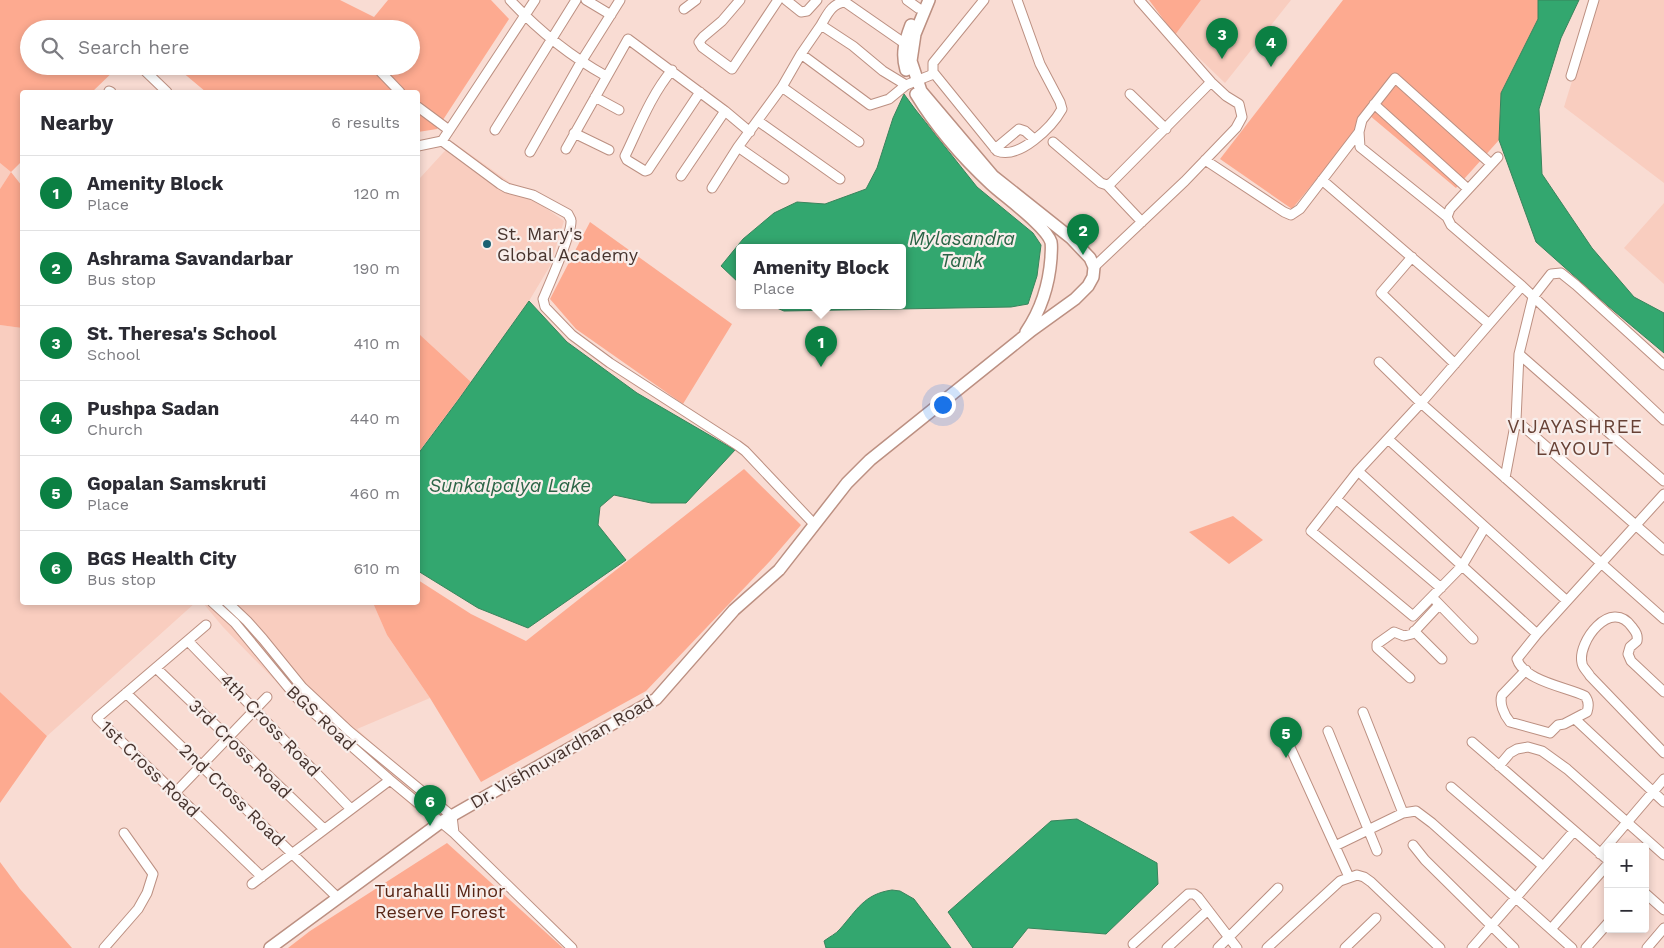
<!DOCTYPE html>
<meta charset="utf-8">
<style>
:root{--surface:#fff;--page:#f7f7f7;--text:#2b2b33;--muted:#7c7c81;--line:#e1e1e2;--accent:#0b8043}
body{margin:0;font-family:"Work Sans",sans-serif;background:var(--page);color:var(--text)}
.controls{position:absolute;right:15px;bottom:15px;display:grid;overflow:hidden;border-radius:5px;box-shadow:0 2px 8px #0003}
.controls button{width:45px;height:45px;display:grid;place-items:center;padding:0;border:0;border-bottom:1px solid var(--line);background:var(--surface);color:var(--text);font:25px sans-serif}
.you{position:absolute;left:942px;top:404px;width:18px;height:18px;margin:-12px;border:4px solid #fff;border-radius:50%;background:#1a73e8;box-shadow:0 0 0 8px #1a73e833}
.badge{display:grid;place-items:center;width:32px;height:32px;border-radius:50%;background:var(--accent);color:#fff;font-size:16px;font-weight:700}
.pin{position:absolute;translate:-50% -41px;filter:drop-shadow(0 1px 2px #0008)}
.pin::after{content:'';position:absolute;top:26px;width:18px;height:15px;background:inherit;clip-path:polygon(0 0,100% 0,50% 100%)}
.popup{position:absolute;left:736px;top:244px;width:170px;height:65px;box-sizing:border-box;display:grid;place-content:center;border-radius:5px;background:var(--surface);filter:drop-shadow(0 1px 4px #0005);font-size:16px;white-space:nowrap;color:var(--muted)}
.popup b{font-size:19px;color:var(--text)}
.popup::after{content:'';position:absolute;left:50%;top:100%;margin-left:-10px;border:10px solid transparent;border-top-color:var(--surface)}
.list{margin:0;padding:0;list-style:none}
h2{display:flex;justify-content:space-between;align-items:center;height:65px;margin:0;padding:0 20px;font-size:21px}
h2 small{font-size:16px;font-weight:400;color:var(--muted)}
.list li{display:grid;grid-template-columns:32px 1fr auto;gap:15px;align-items:center;box-sizing:border-box;height:75px;padding:0 20px;border-top:1px solid var(--line)}
.list b{display:block;font-size:19px;white-space:nowrap}
.list p{margin:0;font-size:16px;white-space:nowrap;color:var(--muted)}
.list em{font-size:16px;font-style:normal;color:var(--muted)}
.icon{flex:none;width:28px;height:28px;fill:none;stroke:currentColor;stroke-width:2;stroke-linecap:round;stroke-linejoin:round}
.map{position:relative;flex:none;width:1664px;height:948px;overflow:hidden}
.search{position:absolute;background:var(--surface);box-shadow:0 2px 8px #0003;left:20px;top:20px;width:400px;height:55px;display:flex;align-items:center;gap:12px;box-sizing:border-box;padding:0 18px;border-radius:28px;color:var(--muted);font-size:19px}
.panel{position:absolute;background:var(--surface);box-shadow:0 2px 8px #0003;left:20px;top:90px;width:400px;height:515px;border-radius:5px}
.map>svg:first-child{display:block}
.built{fill:#f9cdbf}
.green{fill:#fdaa90}
.water{fill:#33a76f;stroke:#39845c}
.lines{fill:none;stroke-linecap:round;stroke-linejoin:round}
.minor-casing{stroke:#bc9082;stroke-width:11}
.major-casing{stroke:#bc9082;stroke-width:14}
.minor{stroke:#fff;stroke-width:9}
.major{stroke:#fff;stroke-width:11}
.poi-dot{fill:#1a6172;stroke:#f8eeeb;stroke-width:2}
.labels{text-anchor:middle;stroke-width:4.5;stroke-linejoin:round;paint-order:stroke}
.poi-label{font-size:18px;fill:#47342e;stroke:#f8eeeb;text-anchor:start}
.street-label{font-size:18px;fill:#47342e;stroke:#f8eeeb}
.park-label{font-size:18px;fill:#582616;stroke:#f8eeeb}
.water-label{font-size:19px;font-style:italic;fill:#2b6446;stroke:#f8eeeb}
.neighbourhood-label{font-size:19px;letter-spacing:1px;fill:#674135;stroke:#f8eeeb}
</style>
<div class="map">
<svg width="1664" height="948" viewBox="0 0 1664 948">
<rect width="100%" height="100%" fill="#f9dcd3"/>
<path class="built" d="M 1201,0 L 1291,0 L 1225,83 L 1175,35 Z
M 1597,0 L 1664,0 L 1664,183 L 1564,107 Z
M 453,142 L 564,221 L 550,266 L 529,301 L 471,382 L 418,333 L 418,178 L 420,178 Z
M 0,163 L 11,172 L 0,189 Z
M 1664,203 L 1664,284 L 1624,248 Z
M 0,325 L 22,328 L 22,602 L 195,603 L 47,736 L 0,692 Z
M 203,603 L 373,603 L 387,635 L 430,698 L 357,729 L 437,802 L 423,816 L 294,700 L 223,627 Z"/>
<path class="green" d="M 0,0 L 340,0 L 374,17 L 388,0 L 491,0 L 509,19 L 437,129 L 418,132 L 418,92 L 206,92 L 175,66 L 411,66 L 411,29 L 29,29 L 29,66 L 119,66 L 92,92 L 22,92 L 22,161 L 11,172 L 22,186 L 22,328 L 0,325 L 0,189 L 11,172 L 0,163 Z
M 1149,0 L 1201,0 L 1175,35 Z
M 1343,0 L 1538,0 L 1538,19 L 1501,93 L 1499,140 L 1456,188 L 1369,115 L 1292,209 L 1220,159 Z
M 590,222 L 732,324 L 683,404 L 576,329 L 550,299 Z
M 418,333 L 471,382 L 418,453 Z
M 744,469 L 801,525 L 770,561 L 646,691 L 481,782 L 430,698 L 387,635 L 373,603 L 418,602 L 418,580 L 471,614 L 526,641 Z
M 1233,516 L 1263,540 L 1229,564 L 1189,532 Z
M 0,692 L 47,736 L 0,803 Z
M 447,843 L 563,948 L 288,948 L 310,931 Z
M 0,862 L 20,889 L 72,948 L 0,948 Z"/>
<path class="water" d="M 1538,0 L 1579,0 L 1561,38 L 1539,109 L 1542,174 L 1592,248 L 1634,297 L 1664,313 L 1664,353 L 1608,306 L 1536,242 L 1499,140 L 1501,93 L 1538,19 Z
M 904,94 L 915,109 L 977,187 L 1033,233 L 1041,245 L 1037,276 L 1028,304 L 1011,307 L 784,311 L 772,306 L 902,306 L 902,248 L 740,248 L 740,284 L 721,266 L 743,239 L 774,213 L 797,202 L 825,204 L 866,189 L 877,168 L 893,118 Z
M 529,301 L 567,342 L 637,393 L 735,450 L 686,503 L 651,503 L 614,495 L 600,507 L 598,525 L 626,560 L 528,628 L 478,608 L 418,571 L 418,454 L 459,399 Z
M 1077,819 L 1157,863 L 1158,884 L 1106,934 L 1028,928 L 1012,948 L 973,948 L 948,912 L 1051,821 Z
M 892,890 L 900,891 L 914,899 L 951,948 L 826,948 L 824,941 C 829,937 836,934 840,929 C 857,910 864,894 892,890 Z"/>
<g class="lines">
<defs>
<path id="minor" d="M 510,0 C 538,30 570,56 606,76
M 586,0 L 611,15
M 740,0 L 722,21 L 703,37 L 699,42 L 702,47 L 732,69 L 778,0
M 786,0 L 801,12 L 807,11 L 817,0
M 907,0 L 918,8
M 984,0 L 933,63 L 933,72 L 997,151 C 1019,160 1052,127 1062,109 L 1060,102 L 1040,64 L 1017,0
M 684,9 L 696,0
M 821,25 C 827,15 832,3 845,2 L 904,43
M 801,54 L 870,105 L 889,99 L 906,85
M 140,66 L 167,92
M 375,66 L 400,92
M 672,70 C 651,95 639,127 625,156 L 627,160 L 645,171 L 648,170 L 700,92
M 1571,76 L 1594,0
M 782,87 L 859,142
M 109,91 L 111,92
M 1130,94 L 1166,129
M 595,97 L 619,110
M 1374,104 L 1468,189
M 418,107 L 449,130
M 758,121 L 840,179
M 495,130 L 576,0
M 574,133 L 609,150
M 442,141 L 500,184 L 507,188 L 533,195 L 568,214 C 569,217 571,218 571,221 C 572,233 549,285 543,299 L 545,307 L 572,335 L 610,363 L 737,445 L 745,451 L 814,524
M 1053,142 L 1101,183 L 1107,185 L 1111,183 L 1211,82
M 418,146 L 442,141 L 535,0
M 738,147 L 784,179
M 566,149 L 628,39 L 725,111 L 750,132
M 995,149 L 1019,129 L 1025,131 L 1034,139
M 530,152 L 581,62 L 620,0
M 1498,157 L 1450,209 L 1447,217 L 1451,225 L 1522,286 L 1664,420
M 1205,160 L 1284,212 L 1291,215 L 1300,209 L 1359,132
M 681,176 L 725,111
M 1322,180 L 1489,324
M 1107,185 L 1142,222
M 712,188 L 738,147 L 782,87 L 801,54 L 821,25 L 853,46 L 883,71 L 906,85 L 931,75 L 933,72
M 1447,217 L 1360,147 L 1359,132 L 1362,120 L 1395,78 L 1491,164
M 1412,257 L 1381,293 L 1455,364
M 1094,267 L 1185,181 L 1236,128 L 1242,117 L 1239,104 L 1226,96 L 1211,82 L 1139,0
M 1519,354 L 1664,481
M 1379,362 L 1421,403 L 1664,619
M 1516,420 L 1664,550
M 1388,439 L 1567,601
M 1358,471 L 1537,634
M 1505,478 L 1516,420 L 1519,354 L 1533,297 L 1551,274 L 1561,273 L 1576,285 L 1664,365
M 1336,499 L 1441,588
M 1485,527 L 1462,566 L 1413,616 L 1311,531 L 1358,471 L 1421,403 L 1522,286
M 1436,601 L 1473,639
M 212,602 L 235,623 L 297,698 L 390,780 L 454,833 L 572,948
M 227,602 L 247,621 L 263,639 L 302,687 L 349,731 L 452,816 L 454,833
M 206,625 L 97,718 L 262,877
M 1414,631 L 1442,659
M 188,641 L 351,809
M 156,668 L 324,829
M 1526,670 L 1502,695 C 1499,703 1504,715 1510,722 L 1550,733 L 1558,725 L 1564,724 L 1587,712 C 1589,706 1589,701 1585,696 C 1566,687 1524,681 1517,659 L 1537,634 L 1664,494
M 1410,678 L 1377,648 L 1377,644 L 1394,632 L 1404,636 L 1412,634 L 1439,605
M 1664,692 L 1631,661 L 1628,654 L 1630,647 L 1637,641 C 1638,635 1636,632 1632,627 C 1611,597 1577,642 1582,663 C 1582,667 1588,672 1590,676 L 1664,753
M 126,693 L 338,898
M 1363,712 L 1403,813
M 1575,719 L 1664,802
M 1328,731 L 1377,851
M 1472,742 L 1608,860
M 1290,747 L 1349,877
M 1499,766 L 1510,753 L 1517,749 L 1528,747 L 1542,751 L 1567,769 L 1664,855
M 1451,787 L 1543,866
M 175,793 L 267,697
M 1413,845 L 1425,860 L 1514,948
M 1335,846 L 1403,813 L 1416,811 L 1432,823 L 1572,948
M 1600,854 L 1664,779
M 252,884 L 390,780
M 1645,893 L 1664,910
M 1551,929 L 1608,864
M 1133,944 L 1188,894 L 1194,894 L 1198,897 L 1237,948
M 104,948 L 138,909 L 147,893 L 153,874 L 124,833
M 1167,948 L 1208,910
M 1218,948 L 1278,888
M 1267,948 L 1340,881 L 1357,875 L 1364,877 L 1371,882 L 1440,948
M 1345,948 L 1376,918
M 1472,948 L 1574,831
M 1586,948 L 1608,923
M 1647,948 L 1664,928"/>
<path id="major" d="M 906,70 C 901,53 905,41 911,25
M 916,94 C 936,127 963,158 991,184 C 1005,197 1046,226 1051,242 C 1052,247 1051,253 1051,258 C 1049,285 1041,310 1026,332
M 270,948 L 441,822 L 656,699 L 734,610 L 779,570 L 847,483 L 870,460 L 1032,330 L 1075,299 L 1088,286 L 1093,277 L 1094,267 L 1090,258 L 1071,238 L 993,176 L 921,91 L 911,61 L 915,34 L 929,0"/>
</defs>
<use href="#minor" class="minor-casing"/>
<use href="#major" class="major-casing"/>
<use href="#minor" class="minor"/>
<use href="#major" class="major"/>
</g>
<circle class="poi-dot" cx="487" cy="244" r="5"/>
<g class="labels">
<g class="poi-label">
<text x="497" y="240">St. Mary's<tspan x="497" dy="21">Global Academy</tspan></text>
</g>
<g class="street-label">
<text transform="translate(321 718) rotate(43)" y="6">BGS Road</text>
<text transform="translate(270 725) rotate(46)" y="6">4th Cross Road</text>
<text transform="translate(240 749) rotate(44)" y="6">3rd Cross Road</text>
<text transform="translate(562 752) rotate(-30)" y="6">Dr. Vishnuvardhan Road</text>
<text transform="translate(150 769) rotate(44)" y="6">1st Cross Road</text>
<text transform="translate(232 795) rotate(44)" y="6">2nd Cross Road</text>
</g>
<g class="park-label">
<text x="440" y="897">Turahalli Minor<tspan x="440" dy="21">Reserve Forest</tspan></text>
</g>
<g class="water-label">
<text x="962" y="245">Mylasandra<tspan x="962" dy="22">Tank</tspan></text>
<text x="510" y="492">Sunkalpalya Lake</text>
</g>
<g class="neighbourhood-label">
<text x="1575" y="433">VIJAYASHREE<tspan x="1575" dy="22">LAYOUT</tspan></text>
</g>
</g>
</svg>
<div class="controls">
<button>+</button>
<button>−</button>
</div>
<div class="you"></div>
<div class="pin badge" style="left:821px;top:367px">1</div>
<div class="popup"><b>Amenity Block</b>Place</div>
<div class="pin badge" style="left:1083px;top:255px">2</div>
<div class="pin badge" style="left:1222px;top:59px">3</div>
<div class="pin badge" style="left:1271px;top:67px">4</div>
<div class="pin badge" style="left:1286px;top:758px">5</div>
<div class="pin badge" style="left:430px;top:826px">6</div>
<div class="search"><svg class="icon" aria-label="search" viewBox="0 0 24 24"><circle cx="10" cy="10" r="6"/><path d="M15 15l6 6"/></svg>Search here</div>
<section class="panel">
<h2>Nearby<small>6 results</small></h2>
<ul class="list">
<li><span class="badge">1</span><div><b>Amenity Block</b><p>Place</p></div><em>120 m</em></li>
<li><span class="badge">2</span><div><b>Ashrama Savandarbar</b><p>Bus stop</p></div><em>190 m</em></li>
<li><span class="badge">3</span><div><b>St. Theresa's School</b><p>School</p></div><em>410 m</em></li>
<li><span class="badge">4</span><div><b>Pushpa Sadan</b><p>Church</p></div><em>440 m</em></li>
<li><span class="badge">5</span><div><b>Gopalan Samskruti</b><p>Place</p></div><em>460 m</em></li>
<li><span class="badge">6</span><div><b>BGS Health City</b><p>Bus stop</p></div><em>610 m</em></li>
</ul>
</section>
</div>
